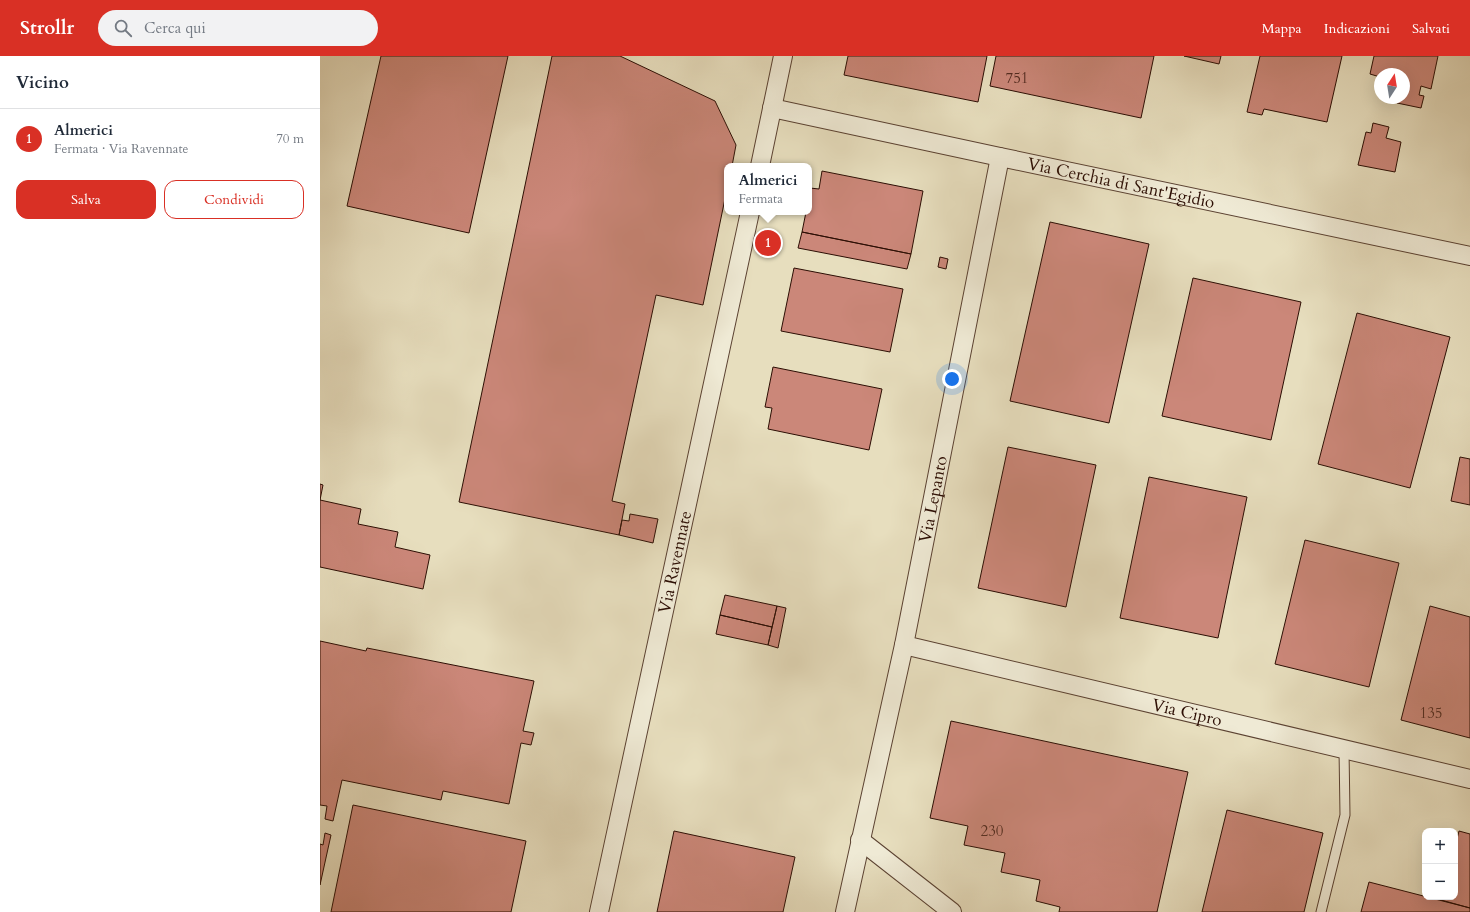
<!DOCTYPE html>
<html lang="it">
<meta charset="utf-8">
<style>
:root{--surface:#fff;--page:#f2f2f3;--text:#1f2937;--muted:#747a83;--line:#e0e1e3;--accent:#d93025}
body{margin:0;font-family:Cardo,serif;background:var(--page);color:var(--text)}
.controls{position:absolute;right:12px;bottom:12px;display:grid;overflow:hidden;border-radius:8px;box-shadow:0 4px 16px #0002}
.controls button{width:36px;height:36px;display:grid;place-items:center;padding:0;border:0;border-bottom:1px solid var(--line);background:var(--surface);color:var(--text);font:20px sans-serif}
.compass{position:absolute;left:1054px;top:12px;width:36px;height:36px;border-radius:50%;background:var(--surface);box-shadow:0 4px 16px #0002;rotate:12deg}
.you{position:absolute;left:632px;top:323px;width:14px;height:14px;margin:-10px;border:3px solid #fff;border-radius:50%;background:#1a73e8;box-shadow:0 0 0 6px #1a73e833}
.badge{display:grid;place-items:center;width:26px;height:26px;border-radius:50%;background:var(--accent);color:#fff;font-size:13px;font-weight:700}
.pin{position:absolute;translate:-50% -50%;border:2px solid #fff;box-shadow:0 1px 4px #0006}
.popup{position:absolute;left:404px;top:107px;width:88px;height:52px;box-sizing:border-box;display:grid;place-content:center;border-radius:8px;background:var(--surface);filter:drop-shadow(0 1px 3px #0005);font-size:13px;white-space:nowrap;color:var(--muted)}
.popup b{font-size:15px;color:var(--text)}
.popup::after{content:'';position:absolute;left:50%;top:100%;margin-left:-8px;border:8px solid transparent;border-top-color:var(--surface)}
.list{margin:0;padding:0;list-style:none}
h2{display:flex;justify-content:space-between;align-items:center;height:52px;margin:0;padding:0 16px;font-size:17px}
h2 small{font-size:13px;font-weight:400;color:var(--muted)}
.list li{display:grid;grid-template-columns:26px 1fr auto;gap:12px;align-items:center;box-sizing:border-box;height:60px;padding:0 16px;border-top:1px solid var(--line)}
.list b{display:block;font-size:15px;white-space:nowrap}
.list p{margin:0;font-size:13px;white-space:nowrap;color:var(--muted)}
.list em{font-size:13px;font-style:normal;color:var(--muted)}
.actions{display:flex;gap:8px;padding:12px 16px}
.actions a{flex:1;padding:9px 0;border:1px solid var(--accent);border-radius:12px;text-align:center;font-size:14px;color:var(--accent)}
.actions .main{background:var(--accent);color:#fff}
.icon{flex:none;width:22px;height:22px;fill:none;stroke:currentColor;stroke-width:2;stroke-linecap:round;stroke-linejoin:round}
.map{position:relative;flex:none;width:1150px;height:856px;overflow:hidden}
header{display:flex;align-items:center;gap:24px;box-sizing:border-box;height:56px;padding:0 20px;background:var(--accent);color:#fff}
header strong{font-size:19px}
nav{display:flex;gap:22px;margin-inline-start:auto;font-size:14px}
.search{width:280px;height:36px;background:var(--page);display:flex;align-items:center;gap:10px;box-sizing:border-box;padding:0 14px;border-radius:22px;color:var(--muted);font-size:15px}
main{display:flex}
aside{flex:1;background:var(--surface)}
.map>svg:first-child{display:block}
.building{fill:#cb8779;stroke:#2c0e04}
.lines{fill:none;stroke-linecap:round;stroke-linejoin:round}
.lane-casing{stroke:#5b4232;stroke-width:11}
.street-casing{stroke:#5b4232;stroke-width:20}
.lane{stroke:#efead5;stroke-width:9}
.street{stroke:#efead5;stroke-width:18}
.labels{text-anchor:middle;stroke-width:3;stroke-linejoin:round;paint-order:stroke}
.number-label{font-size:15px;fill:#542c21}
.street-label{font-size:17px;fill:#2c0e04;stroke:#efead5}
</style>
<header>
<strong>Strollr</strong>
<div class="search"><svg class="icon" aria-label="search" viewBox="0 0 24 24"><circle cx="10" cy="10" r="6"/><path d="M15 15l6 6"/></svg>Cerca qui</div>
<nav><a>Mappa</a><a>Indicazioni</a><a>Salvati</a></nav>
</header>
<main>
<aside>
<h2>Vicino<small></small></h2>
<ul class="list">
<li><span class="badge">1</span><div><b>Almerici</b><p>Fermata · Via Ravennate</p></div><em>70 m</em></li>
</ul>
<div class="actions"><a class="main">Salva</a><a>Condividi</a></div>
</aside>
<div class="map">
<svg width="1150" height="856" viewBox="0 0 1150 856">
<rect width="100%" height="100%" fill="#e7debe"/>
<filter id="stains"><feTurbulence type="fractalNoise" baseFrequency=".005" numOctaves="4"/><feColorMatrix values="0 0 0 0 .2 0 0 0 0 .09 0 0 0 0 .02 0 0 0 .5 -.17"/></filter>
<radialGradient id="worn" r=".72"><stop offset=".6" stop-color="#630" stop-opacity="0"/><stop offset="1" stop-color="#630" stop-opacity=".3"/></radialGradient>
<path class="building" d="M 61,0 L 188,0 L 149,177 L 27,150 Z
M 232,0 L 300,0 L 395,45 L 416,89 L 412,110 L 407,110 L 407,133 L 383,249 L 336,239 L 292,445 L 305,448 L 299,479 L 139,446 Z
M 528,0 L 667,0 L 658,46 L 524,19 Z
M 676,0 L 834,0 L 821,62 L 670,30 Z
M 864,0 L 901,0 L 899,8 Z
M 940,0 L 1022,0 L 1007,66 L 944,53 L 942,59 L 927,56 Z
M 1054,0 L 1118,0 L 1111,33 L 1101,30 L 1099,39 L 1104,40 L 1101,52 L 1077,47 L 1078,42 L 1084,42 L 1084,18 L 1060,18 L 1060,21 L 1050,18 Z
M 1053,67 L 1069,71 L 1066,82 L 1081,86 L 1075,116 L 1038,109 L 1046,76 L 1051,77 Z
M 502,115 L 603,135 L 591,198 L 482,176 L 486,156 L 489,156 L 490,132 L 499,133 Z
M 730,166 L 829,188 L 789,367 L 690,345 Z
M 482,176 L 591,198 L 587,213 L 478,192 Z
M 620,201 L 628,203 L 626,213 L 618,211 Z
M 474,212 L 583,233 L 570,296 L 461,275 Z
M 873,222 L 981,246 L 951,384 L 842,360 Z
M 1037,257 L 1130,281 L 1090,432 L 998,408 Z
M 453,311 L 562,333 L 549,394 L 448,373 L 452,352 L 445,351 Z
M 688,391 L 776,409 L 746,551 L 658,532 Z
M 1140,401 L 1150,403 L 1150,449 L 1131,445 Z
M 829,421 L 927,441 L 898,582 L 800,562 Z
M 0,428 L 3,429 L 0,444 L 41,453 L 38,468 L 78,476 L 75,491 L 110,499 L 103,533 L 0,511 Z
M 310,458 L 338,463 L 333,487 L 299,479 L 302,464 L 309,465 Z
M 985,484 L 1079,507 L 1049,631 L 955,608 Z
M 405,539 L 457,550 L 452,571 L 400,559 Z
M 457,550 L 466,552 L 458,592 L 448,589 Z
M 1110,550 L 1150,561 L 1150,682 L 1081,664 Z
M 400,559 L 452,571 L 448,589 L 396,578 Z
M 0,585 L 46,595 L 47,592 L 214,625 L 203,675 L 214,677 L 211,689 L 201,687 L 189,748 L 123,735 L 121,744 L 22,724 L 13,765 L 5,763 L 7,750 L 0,749 Z
M 631,665 L 868,716 L 837,856 L 739,856 L 740,851 L 716,845 L 720,824 L 681,816 L 685,797 L 644,789 L 648,770 L 610,762 Z
M 33,749 L 206,785 L 191,856 L 11,856 Z
M 907,754 L 1003,777 L 984,856 L 882,856 Z
M 354,775 L 475,801 L 463,856 L 337,856 Z
M 1139,775 L 1150,778 L 1150,852 L 1121,844 L 1122,841 L 1135,841 L 1135,791 Z
M 5,777 L 11,779 L 0,829 L 0,788 L 3,789 Z
M 1049,826 L 1150,852 L 1150,856 L 1041,856 Z"/>
<g class="lines">
<defs>
<path id="lane" d="M 1001,856 L 1025,759 L 1024,693"/>
<g id="street">
<path id="s1" d="M 452,52 L 680,101 L 1150,200"/>
<path d="M 440,110 L 463,0"/>
<path id="s2" d="M 584,589 L 1150,723"/>
<path d="M 540,784 L 632,856"/>
<path id="s3" d="M 279,856 L 430,156"/>
<path id="s4" d="M 525,856 L 584,589 L 680,101"/>
</g>
</defs>
<use href="#lane" class="lane-casing"/>
<use href="#street" class="street-casing"/>
<use href="#lane" class="lane"/>
<use href="#street" class="street"/>
</g>
<g class="labels">
<g class="number-label">
<text x="697" y="27">751</text>
<text x="1111" y="662">135</text>
<text x="672" y="780">230</text>
</g>
<g class="street-label">
<text dy="6" stroke="none"><textPath href="#s1" startOffset="357">Via Cerchia di Sant'Egidio</textPath></text>
<text dy="6" stroke="none"><textPath href="#s4" startOffset="422">Via Lepanto</textPath></text>
<text dy="6" stroke="none"><textPath href="#s3" startOffset="358">Via Ravennate</textPath></text>
<text dy="6" stroke="none"><textPath href="#s2" startOffset="291">Via Cipro</textPath></text>
</g>
</g>
<rect width="100%" height="100%" filter="url(#stains)"/>
<rect width="100%" height="100%" fill="url(#worn)"/>
</svg>
<div class="controls">
<button>+</button>
<button>−</button>
</div>
<svg class="compass" viewBox="-18 -18 36 36"><path d="M0-13l5 13h-10z" fill="#e53935"/><path d="M0 13l5-13h-10z" fill="#747a83"/></svg>
<div class="you"></div>
<div class="pin badge" style="left:448px;top:187px">1</div>
<div class="popup"><b>Almerici</b>Fermata</div>
</div>
</main>
